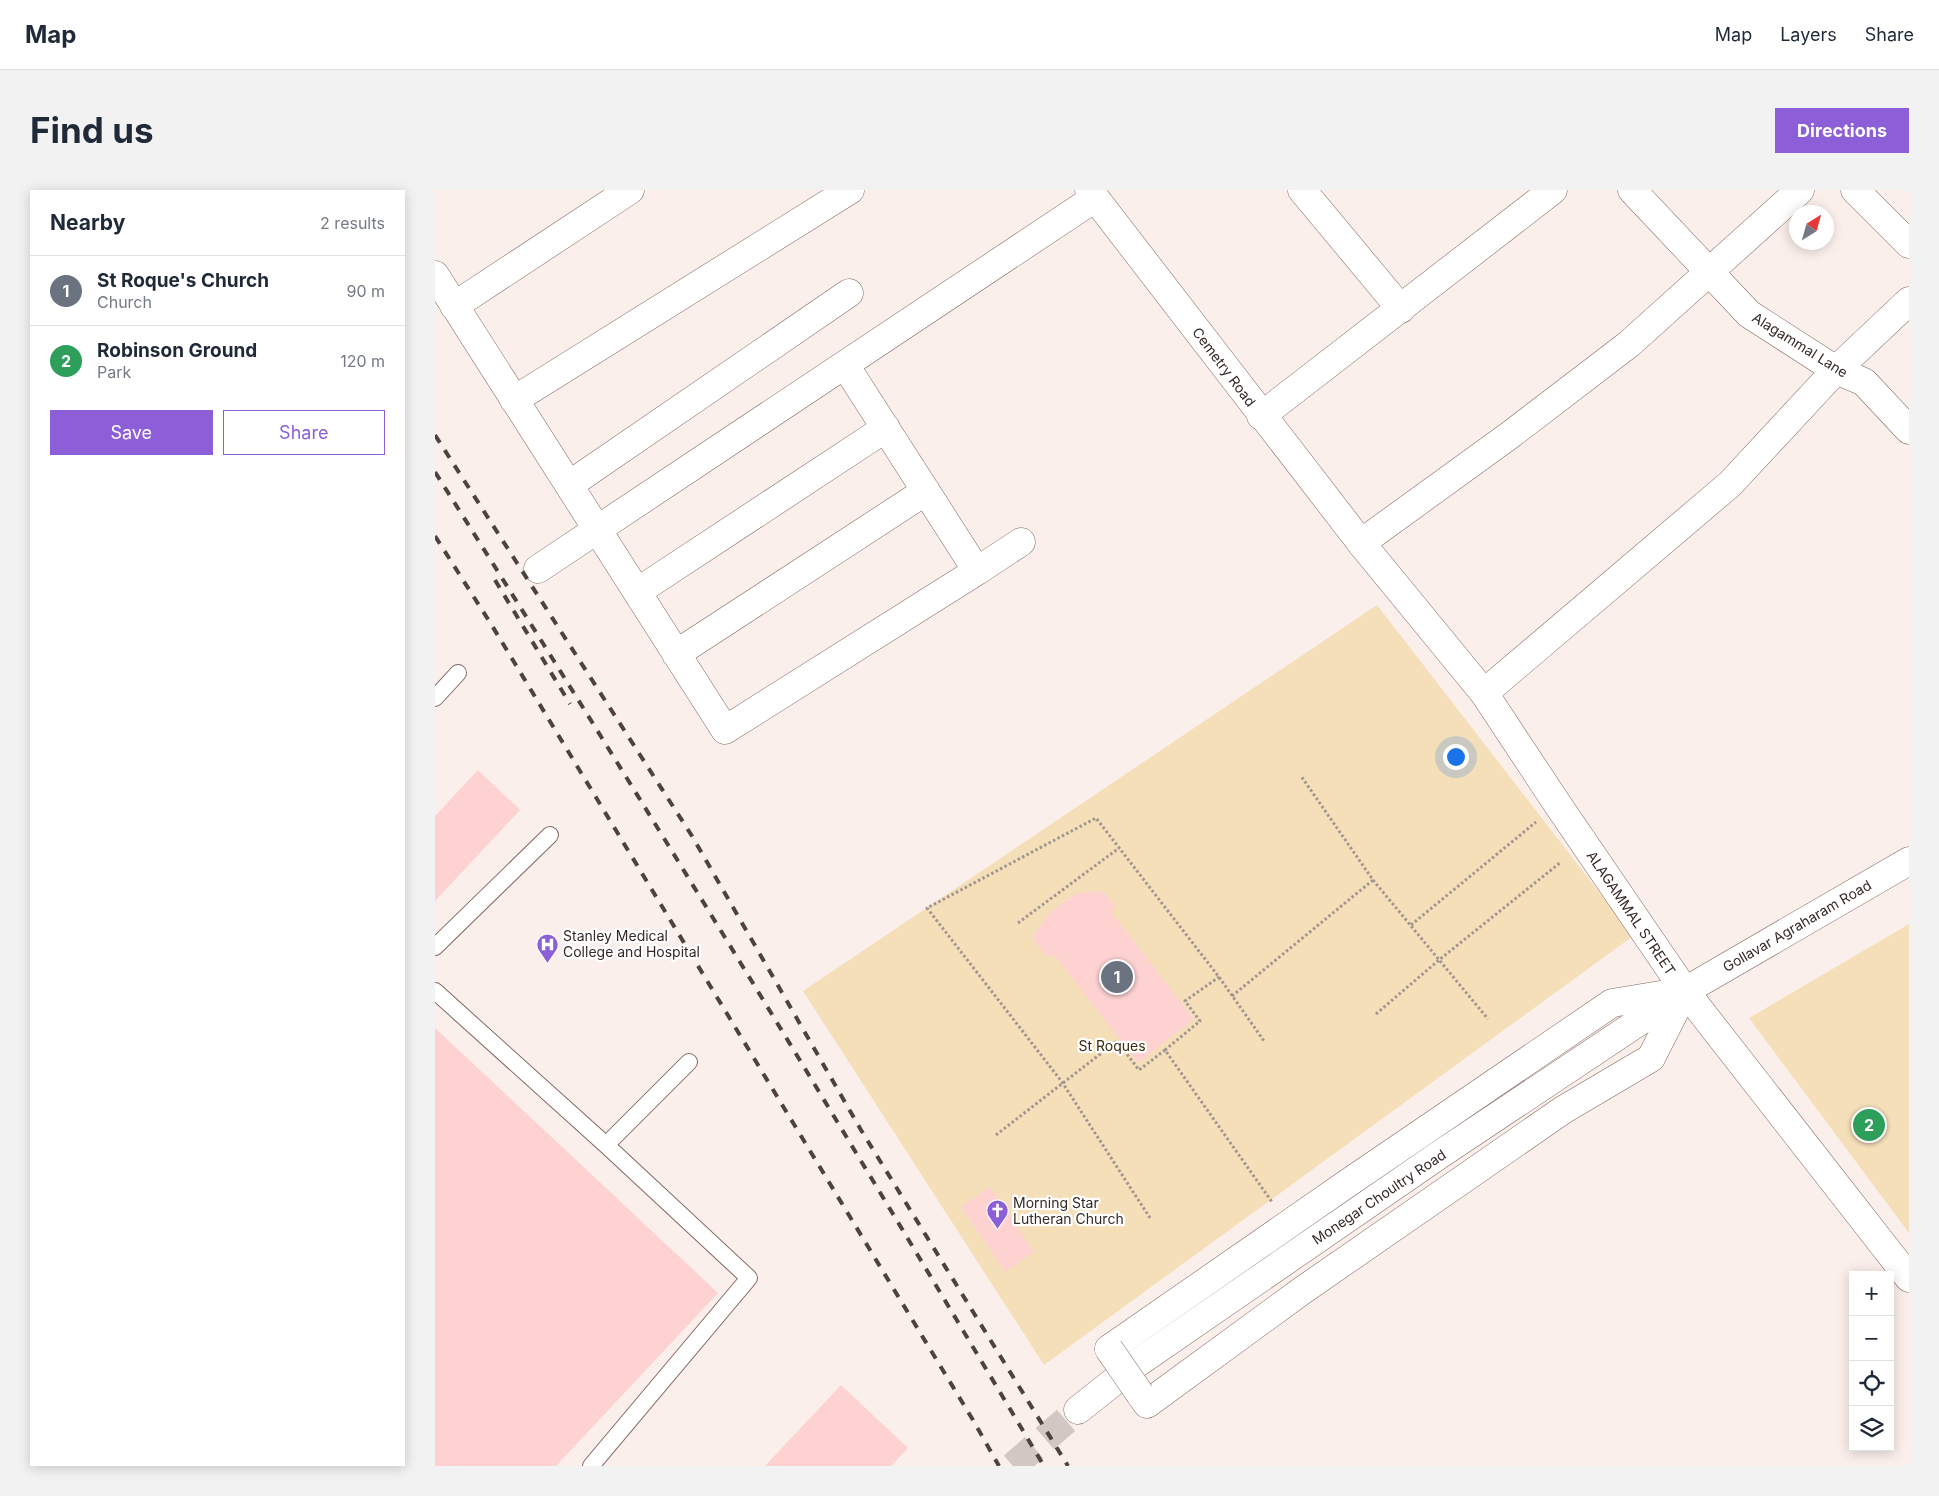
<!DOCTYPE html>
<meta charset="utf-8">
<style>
:root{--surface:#fff;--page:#f2f2f3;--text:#1f2937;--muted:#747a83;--line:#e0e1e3;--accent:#8c5fd9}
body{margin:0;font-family:Inter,sans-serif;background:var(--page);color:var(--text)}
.controls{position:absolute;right:15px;bottom:15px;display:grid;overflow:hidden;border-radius:0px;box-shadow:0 2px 12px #0003}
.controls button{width:45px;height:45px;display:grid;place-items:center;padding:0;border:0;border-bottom:1px solid var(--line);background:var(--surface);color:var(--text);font:25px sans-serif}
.compass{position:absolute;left:1354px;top:15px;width:45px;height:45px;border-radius:50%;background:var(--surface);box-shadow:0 2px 12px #0003;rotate:37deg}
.you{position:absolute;left:1020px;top:566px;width:18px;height:18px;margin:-12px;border:4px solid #fff;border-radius:50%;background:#1a73e8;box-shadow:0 0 0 8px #1a73e833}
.badge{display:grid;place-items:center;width:32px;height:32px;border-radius:50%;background:var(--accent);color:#fff;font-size:16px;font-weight:700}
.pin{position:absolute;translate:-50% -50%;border:2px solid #fff;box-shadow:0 1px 5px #0006}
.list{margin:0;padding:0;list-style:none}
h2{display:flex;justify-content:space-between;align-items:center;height:65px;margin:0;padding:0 20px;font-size:21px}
h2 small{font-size:16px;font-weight:400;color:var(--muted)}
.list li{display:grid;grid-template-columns:32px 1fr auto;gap:15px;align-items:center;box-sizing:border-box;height:70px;padding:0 20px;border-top:1px solid var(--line)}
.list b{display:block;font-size:19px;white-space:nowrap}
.list p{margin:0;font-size:16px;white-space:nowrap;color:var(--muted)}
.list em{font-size:16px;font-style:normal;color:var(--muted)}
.actions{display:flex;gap:10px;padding:15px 20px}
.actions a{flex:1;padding:11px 0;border:1px solid var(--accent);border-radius:0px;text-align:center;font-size:18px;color:var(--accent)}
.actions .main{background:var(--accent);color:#fff}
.icon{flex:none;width:28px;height:28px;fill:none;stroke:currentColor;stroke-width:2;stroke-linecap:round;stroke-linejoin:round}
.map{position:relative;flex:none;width:1474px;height:1276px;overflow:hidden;border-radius:0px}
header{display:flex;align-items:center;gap:30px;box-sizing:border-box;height:70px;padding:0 25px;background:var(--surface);border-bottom:1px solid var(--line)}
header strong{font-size:24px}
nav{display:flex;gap:28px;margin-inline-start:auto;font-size:18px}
.intro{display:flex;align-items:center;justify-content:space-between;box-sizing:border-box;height:120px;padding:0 30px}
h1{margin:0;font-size:35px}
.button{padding:12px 22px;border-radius:0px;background:var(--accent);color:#fff;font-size:18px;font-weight:700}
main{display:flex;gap:30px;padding:0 30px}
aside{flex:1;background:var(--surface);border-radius:0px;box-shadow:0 2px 12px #0003}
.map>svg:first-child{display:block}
.green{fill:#f5dfb9}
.building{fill:#fdd2d1}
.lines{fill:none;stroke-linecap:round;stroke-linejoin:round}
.secondary-tunnel{stroke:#d3c7c3;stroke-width:28;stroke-dasharray:28 14;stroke-linecap:butt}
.lane-casing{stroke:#81675e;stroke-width:18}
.street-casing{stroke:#81675e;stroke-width:29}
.secondary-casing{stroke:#81675e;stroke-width:29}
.path{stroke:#a09591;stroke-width:3;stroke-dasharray:2.5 2.5;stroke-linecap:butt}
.lane{stroke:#fff;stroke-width:16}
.street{stroke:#fff;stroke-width:28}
.secondary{stroke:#fff;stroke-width:28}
.rail{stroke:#4d423e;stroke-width:4;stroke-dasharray:9 9;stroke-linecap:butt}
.street-bridge-casing{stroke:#81675e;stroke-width:29;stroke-linecap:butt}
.street-bridge{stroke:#fff;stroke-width:28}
.labels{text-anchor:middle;stroke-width:4.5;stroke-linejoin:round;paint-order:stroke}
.street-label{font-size:14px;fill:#342925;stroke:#fff}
.poi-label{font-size:14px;fill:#342925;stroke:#fff;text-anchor:start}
.park-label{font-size:14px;fill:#392b11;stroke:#fff}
</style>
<header>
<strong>Map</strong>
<nav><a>Map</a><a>Layers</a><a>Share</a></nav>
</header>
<div class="intro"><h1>Find us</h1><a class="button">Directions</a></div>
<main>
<aside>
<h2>Nearby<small>2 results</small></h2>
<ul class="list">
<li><span class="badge" style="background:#6b7280">1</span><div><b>St Roque's Church</b><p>Church</p></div><em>90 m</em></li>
<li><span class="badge" style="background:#2e9e5b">2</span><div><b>Robinson Ground</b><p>Park</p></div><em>120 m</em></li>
</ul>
<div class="actions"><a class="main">Save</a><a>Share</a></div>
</aside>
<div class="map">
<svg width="1474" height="1276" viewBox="0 0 1474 1276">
<rect width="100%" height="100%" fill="#fbefeb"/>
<path class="green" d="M 942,415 L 1198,746 L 609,1175 L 368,801 Z
M 1474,734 L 1474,1043 L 1314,828 Z"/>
<path class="building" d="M 43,580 L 85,620 L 0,711 L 0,626 Z
M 668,701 L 680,716 L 676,722 L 759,829 L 703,873 L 620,766 L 611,766 L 597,748 L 615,722 L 642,703 Z
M 0,838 L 283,1103 L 121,1276 L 0,1276 Z
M 555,997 L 599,1062 L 570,1082 L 526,1017 Z
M 406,1195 L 473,1258 L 456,1276 L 330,1276 Z"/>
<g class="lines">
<path class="secondary-tunnel" d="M 578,1276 L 643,1220"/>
<defs>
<path id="lane" d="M 0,508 L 23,483
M 0,757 L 115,645
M 0,801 L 171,955 L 314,1088 L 156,1276
M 171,955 L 254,872"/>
<path id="street" d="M 867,0 L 966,119
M 1197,0 L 1314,124 L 1401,180 L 1429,192 L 1474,240
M 1420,0 L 1474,54
M 0,85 L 290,540 L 542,381 L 410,175
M 19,116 L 195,0
M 79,210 L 415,0
M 826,226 L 1118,0
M 134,295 L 414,103
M 926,353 L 1075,245 L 1194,154 L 1365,0
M 103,379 L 660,8
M 542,381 L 586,352
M 202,402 L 451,238
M 241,464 L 491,301
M 1049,503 L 1295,294 L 1401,180 L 1474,111
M 674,1159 L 910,995 L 1177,813 L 1250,801 L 1216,868 L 1128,920 L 868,1100 L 712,1214 L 705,1204"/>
<path id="secondary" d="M 654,0 L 926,353 L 1049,503 L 1123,615 L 1250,801 L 1474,1088
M 643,1220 L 701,1174 L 1004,965 L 1250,801 L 1474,671"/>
</defs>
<use href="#lane" class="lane-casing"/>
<use href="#street" class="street-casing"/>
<use href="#secondary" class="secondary-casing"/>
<path class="path" d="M 938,690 L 1053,829
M 583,733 L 684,658
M 976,735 L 1101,632
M 797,806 L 938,690 L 866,586
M 941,824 L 1004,770 L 1126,672
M 730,860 L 765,831 L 750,811 L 784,787
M 561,945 L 682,851 L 704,880 L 730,860 L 837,1012
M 715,1028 L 627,892 L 492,718 L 661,628 L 784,787 L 829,851"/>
<use href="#lane" class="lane"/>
<use href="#street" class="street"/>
<use href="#secondary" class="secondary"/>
<path class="rail" d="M 0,245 L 257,646 L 426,940 L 633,1276
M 0,282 C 208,610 410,942 609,1276
M 0,346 L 56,434 L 538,1230 L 564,1276
M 60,390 L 135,514"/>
<defs>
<path id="street-bridge" d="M 674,1159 L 705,1204"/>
</defs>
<use href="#street-bridge" class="street-bridge-casing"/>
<use href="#street-bridge" class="street-bridge"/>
</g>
<defs>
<symbol id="hospital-pin" viewBox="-11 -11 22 30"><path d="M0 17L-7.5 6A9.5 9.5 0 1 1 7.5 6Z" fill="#8c5fd9" stroke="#fff"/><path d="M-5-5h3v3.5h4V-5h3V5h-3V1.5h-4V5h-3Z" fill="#fff"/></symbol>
<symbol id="church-pin" viewBox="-11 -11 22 30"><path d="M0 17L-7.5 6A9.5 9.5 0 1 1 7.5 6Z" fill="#8c5fd9" stroke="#fff"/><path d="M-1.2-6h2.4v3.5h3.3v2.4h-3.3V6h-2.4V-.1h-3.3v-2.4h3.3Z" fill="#fff"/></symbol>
</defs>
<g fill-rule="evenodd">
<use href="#hospital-pin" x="100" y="742" width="25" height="34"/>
<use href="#church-pin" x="550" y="1008" width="25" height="34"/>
</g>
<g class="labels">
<g class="street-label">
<text transform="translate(1365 155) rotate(32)" y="5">Alagammal Lane</text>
<text transform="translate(789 177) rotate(53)" y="5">Cemetry Road</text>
<text transform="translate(1196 723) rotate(56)" y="5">ALAGAMMAL STREET</text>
<text transform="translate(1362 736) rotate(-30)" y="5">Gollavar Agraharam Road</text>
<text transform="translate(944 1007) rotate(-34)" y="5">Monegar Choultry Road</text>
</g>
<g class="poi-label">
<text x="128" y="751">Stanley Medical<tspan x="128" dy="16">College and Hospital</tspan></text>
<text x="578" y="1018">Morning Star<tspan x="578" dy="16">Lutheran Church</tspan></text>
</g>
<g class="park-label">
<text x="677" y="861">St Roques</text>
</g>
</g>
</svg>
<div class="controls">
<button>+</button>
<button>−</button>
<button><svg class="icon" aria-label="locate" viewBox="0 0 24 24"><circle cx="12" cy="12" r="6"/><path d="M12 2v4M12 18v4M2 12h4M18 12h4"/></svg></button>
<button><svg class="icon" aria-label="layers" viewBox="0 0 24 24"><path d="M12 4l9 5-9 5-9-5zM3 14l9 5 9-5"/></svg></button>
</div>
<svg class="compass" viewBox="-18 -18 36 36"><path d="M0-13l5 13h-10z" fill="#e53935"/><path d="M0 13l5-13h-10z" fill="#747a83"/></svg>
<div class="you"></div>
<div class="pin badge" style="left:682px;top:787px;background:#6b7280">1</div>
<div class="pin badge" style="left:1434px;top:935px;background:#2e9e5b">2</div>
</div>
</main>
